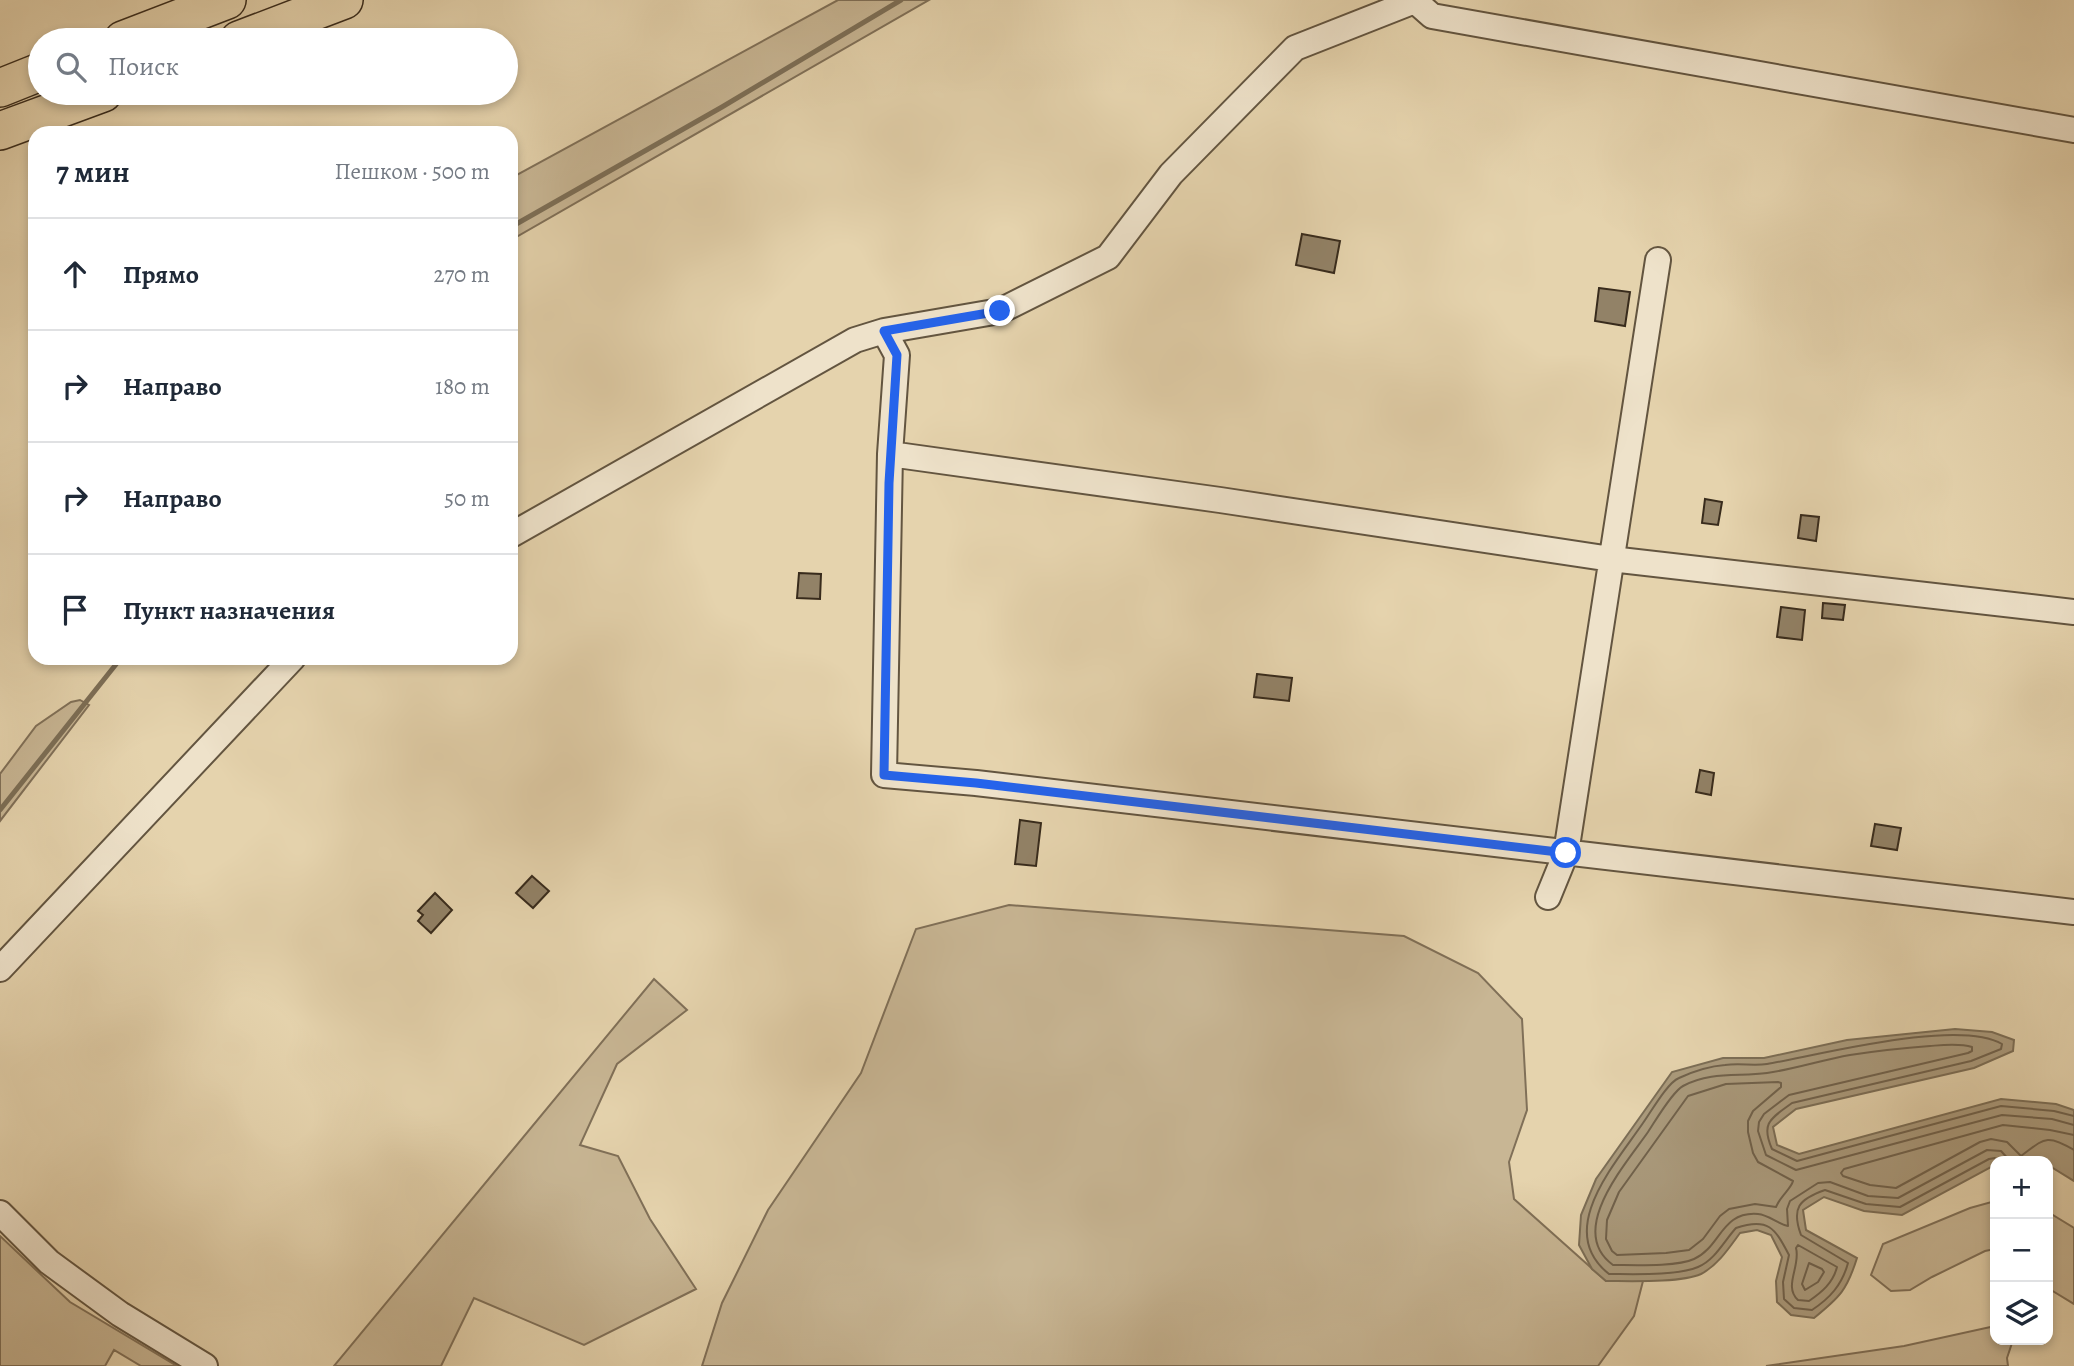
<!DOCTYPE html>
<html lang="ru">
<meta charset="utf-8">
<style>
:root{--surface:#fff;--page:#f2f2f3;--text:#1f2937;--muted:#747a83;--line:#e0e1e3}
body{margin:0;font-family:Alegreya,serif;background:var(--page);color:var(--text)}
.controls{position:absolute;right:21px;bottom:21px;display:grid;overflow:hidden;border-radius:14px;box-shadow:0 4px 10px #0003}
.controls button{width:63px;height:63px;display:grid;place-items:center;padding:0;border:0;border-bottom:2px solid var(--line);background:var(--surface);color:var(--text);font:35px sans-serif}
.stop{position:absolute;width:21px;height:21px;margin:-16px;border:5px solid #2563eb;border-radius:50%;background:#fff}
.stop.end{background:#2563eb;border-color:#fff;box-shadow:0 2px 7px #0008}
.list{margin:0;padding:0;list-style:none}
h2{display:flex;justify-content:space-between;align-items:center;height:91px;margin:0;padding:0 28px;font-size:30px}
h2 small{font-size:23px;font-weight:400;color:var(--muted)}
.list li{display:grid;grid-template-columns:46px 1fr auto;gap:21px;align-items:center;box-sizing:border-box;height:112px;padding:0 28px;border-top:2px solid var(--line)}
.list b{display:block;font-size:26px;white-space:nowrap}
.list em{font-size:23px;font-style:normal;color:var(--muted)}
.icon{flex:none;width:38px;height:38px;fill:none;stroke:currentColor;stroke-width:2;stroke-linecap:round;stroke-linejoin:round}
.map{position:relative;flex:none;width:2074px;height:1366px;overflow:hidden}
.search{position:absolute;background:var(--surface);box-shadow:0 4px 10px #0003;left:28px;top:28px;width:490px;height:77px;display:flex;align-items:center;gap:18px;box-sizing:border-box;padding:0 24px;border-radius:38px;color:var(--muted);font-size:26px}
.panel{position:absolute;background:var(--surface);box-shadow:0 4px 10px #0003;left:28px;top:126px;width:490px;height:539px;border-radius:21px}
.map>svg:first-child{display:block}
.green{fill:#c8b694;stroke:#807058;stroke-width:2}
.water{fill:#aa9a7c;stroke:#7c6e56;stroke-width:2}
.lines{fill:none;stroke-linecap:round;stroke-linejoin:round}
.shore{stroke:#71624c;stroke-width:2}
.stream{stroke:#7c6e56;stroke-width:5}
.building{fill:#928267;stroke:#382b1c;stroke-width:2}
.minor-casing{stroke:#635540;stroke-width:28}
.highway-casing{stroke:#382b1c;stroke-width:40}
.minor{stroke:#eee2ca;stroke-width:24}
.highway{stroke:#e5d3ad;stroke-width:37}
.route{stroke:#2563eb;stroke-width:9}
</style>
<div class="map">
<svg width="2074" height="1366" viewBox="0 0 2074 1366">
<rect width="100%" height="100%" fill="#e5d3ad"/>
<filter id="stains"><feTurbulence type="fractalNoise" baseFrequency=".00286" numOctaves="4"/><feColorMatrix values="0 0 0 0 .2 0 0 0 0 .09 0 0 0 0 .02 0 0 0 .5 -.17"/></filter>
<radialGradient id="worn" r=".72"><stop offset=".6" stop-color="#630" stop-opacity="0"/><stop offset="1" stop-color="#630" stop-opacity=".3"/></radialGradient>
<path class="green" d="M 838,0 L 929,0 L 511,240 L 511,178 Z
M 80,700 L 89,705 L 0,821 L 0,774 L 36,726 L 71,702 Z
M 1009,905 L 1404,936 L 1478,973 L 1522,1019 L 1527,1110 L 1509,1162 L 1514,1199 L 1606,1281 L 1643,1281 L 1634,1316 L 1598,1366 L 702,1366 L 722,1303 L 768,1210 L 861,1073 L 916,929 Z
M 654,979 L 687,1010 L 617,1064 L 580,1145 L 618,1156 L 650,1219 L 696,1289 L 584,1345 L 474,1298 L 441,1366 L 334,1366 Z
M 1995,1201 L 1995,1249 L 1985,1251 L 1932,1277 L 1910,1290 L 1891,1291 L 1871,1275 L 1883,1244 L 1970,1208 Z
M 2048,1212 L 2074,1228 L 2074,1304 L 2051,1290 L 2048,1269 Z
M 0,1236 L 70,1302 L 177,1366 L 141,1366 L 114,1350 L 105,1366 L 0,1366 Z
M 1995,1326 L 1995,1340 L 2013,1340 L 2007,1358 L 2008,1366 L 1766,1366 L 1904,1346 Z"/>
<path class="water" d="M 1955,1029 L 1992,1032 L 2014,1040 L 2013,1051 L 1974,1068 L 1796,1109 L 1773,1127 L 1777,1145 L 1799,1154 L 2001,1099 L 2056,1104 L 2074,1110 L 2074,1181 L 2048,1165 L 2048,1161 L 1995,1161 L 1995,1165 L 1902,1215 L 1864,1211 L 1824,1197 L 1803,1210 L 1806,1230 L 1857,1258 C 1847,1290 1840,1297 1814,1318 L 1791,1315 L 1777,1302 L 1776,1281 L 1782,1257 L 1771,1235 L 1757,1230 L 1740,1233 C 1729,1248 1718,1265 1701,1274 C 1681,1283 1630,1281 1606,1281 L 1592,1269 L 1579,1245 L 1581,1215 L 1596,1179 L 1672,1072 L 1723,1058 L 1764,1058 L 1847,1040 Z"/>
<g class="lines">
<path class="shore" d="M 1778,1082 L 1781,1083 L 1781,1087 L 1753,1111 L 1748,1121 L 1748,1132 L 1753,1153 L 1758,1162 L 1793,1181 C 1791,1189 1781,1195 1776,1207 L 1755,1204 L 1729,1209 L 1720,1216 L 1703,1239 L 1689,1250 L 1666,1253 L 1617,1255 L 1612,1251 L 1606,1239 L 1607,1220 L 1619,1192 L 1688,1096 L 1726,1084 Z
M 2074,1135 L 2050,1130 L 2003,1125 L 1844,1169 L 1841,1173 L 1843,1176 L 1870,1185 L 1896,1188 L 1980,1142 L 1991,1139 L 2007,1142 L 2021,1156 C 2044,1139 2046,1133 2074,1150
M 2000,1161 L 1995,1158 L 1989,1159 L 1900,1207 L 1866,1204 L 1825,1190 C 1799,1199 1791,1208 1801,1235 L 1848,1263 C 1842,1285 1830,1298 1812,1310 L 1794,1308 L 1784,1299 L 1783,1282 L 1789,1255 C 1775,1228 1768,1217 1736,1228 C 1724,1241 1715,1260 1698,1267 C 1678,1276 1631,1274 1609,1274 C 1554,1231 1615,1164 1643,1123 C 1651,1112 1667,1083 1679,1078 C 1692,1072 1711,1066 1725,1065 C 1739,1063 1754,1066 1767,1064 C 1819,1055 1958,1018 2002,1044 L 2001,1049 L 1971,1061 L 1792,1103 C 1772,1118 1760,1122 1772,1149 L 1797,1161 L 2001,1106 L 2054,1111 L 2074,1116
M 2010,1161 L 2001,1151 L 1987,1150 L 1898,1198 L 1868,1196 L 1830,1182 L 1818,1183 L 1790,1201 L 1787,1209 L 1788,1226 C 1778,1224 1769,1215 1758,1214 C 1721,1211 1721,1247 1694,1259 C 1677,1267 1633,1265 1613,1265 C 1566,1231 1625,1165 1648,1132 C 1656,1120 1672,1092 1683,1086 C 1711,1071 1739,1077 1767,1073 C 1795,1069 1822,1060 1850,1055 C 1876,1051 1903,1048 1930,1046 C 1943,1045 1959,1043 1972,1047 L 1972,1051 L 1968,1053 L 1789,1095 L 1764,1114 L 1759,1122 L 1758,1131 L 1766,1155 L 1796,1170 L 2002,1115 L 2052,1119 L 2074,1125
M 1798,1245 L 1837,1267 C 1833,1283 1822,1292 1809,1301 L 1798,1300 C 1783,1286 1801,1266 1796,1248 Z
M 1809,1263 L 1822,1269 L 1824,1272 L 1818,1282 L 1805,1290 L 1802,1284 Z"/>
<path class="stream" d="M 511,227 L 722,107 L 901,0
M 0,810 L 121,658"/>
</g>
<path class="building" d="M 1302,234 L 1340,241 L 1334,273 L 1296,265 Z
M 1599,288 L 1630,292 L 1625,326 L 1595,321 Z
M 1705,499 L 1722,502 L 1718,525 L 1702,523 Z
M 1801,515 L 1819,517 L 1816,541 L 1798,538 Z
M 799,573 L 821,574 L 820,599 L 797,598 Z
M 1823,603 L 1845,605 L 1843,620 L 1822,618 Z
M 1781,607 L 1805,610 L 1802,640 L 1777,637 Z
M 1257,674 L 1292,678 L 1289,701 L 1254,697 Z
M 1700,770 L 1714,773 L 1711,795 L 1696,792 Z
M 1020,820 L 1041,823 L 1036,866 L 1015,864 Z
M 1875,824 L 1901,828 L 1897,850 L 1871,846 Z
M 532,876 L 549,891 L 533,908 L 516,893 Z
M 435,893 L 452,910 L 431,933 L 418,921 L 423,915 L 418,911 Z"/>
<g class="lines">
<defs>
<path id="minor" d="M 1415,1 L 1432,16 L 2074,130
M 884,331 L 1000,311 L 1108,257 L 1171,174 L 1295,48 L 1417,0
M 890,454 L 884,775 L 976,783 L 2074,912
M 511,535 L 855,340 L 884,331 L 897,355 L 890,454 L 1220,500 L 1611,559 L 2074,612
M 1548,897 L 1566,853 L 1658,260
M 0,969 L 293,658
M 0,1213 L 49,1262 L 120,1314 L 205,1366"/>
<path id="highway" d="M 123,40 L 227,0
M 239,40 L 344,0
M 0,88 L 40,72
M 0,131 L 103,93"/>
</defs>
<use href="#minor" class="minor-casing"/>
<use href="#highway" class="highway-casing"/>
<use href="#minor" class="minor"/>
<use href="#highway" class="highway"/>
</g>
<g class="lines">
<path class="route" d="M 1000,311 L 884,331 L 897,355 L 889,483 L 884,775 L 976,783 L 1566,853"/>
</g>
<rect width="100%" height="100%" filter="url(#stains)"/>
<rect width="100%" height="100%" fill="url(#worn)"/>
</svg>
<div class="controls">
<button>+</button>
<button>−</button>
<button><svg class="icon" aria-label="layers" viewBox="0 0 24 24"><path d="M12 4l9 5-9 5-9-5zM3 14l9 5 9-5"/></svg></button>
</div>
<div class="stop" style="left:1566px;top:853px"></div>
<div class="stop end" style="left:1000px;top:311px"></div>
<div class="search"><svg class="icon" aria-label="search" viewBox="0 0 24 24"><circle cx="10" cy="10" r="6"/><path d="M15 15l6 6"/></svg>Поиск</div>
<section class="panel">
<h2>7 мин<small>Пешком · 500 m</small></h2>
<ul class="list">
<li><svg class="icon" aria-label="ahead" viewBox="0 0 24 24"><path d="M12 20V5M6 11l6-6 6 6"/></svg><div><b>Прямо</b></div><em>270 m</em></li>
<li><svg class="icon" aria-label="right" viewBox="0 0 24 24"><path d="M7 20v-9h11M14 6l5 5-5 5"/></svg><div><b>Направо</b></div><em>180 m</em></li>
<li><svg class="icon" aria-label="right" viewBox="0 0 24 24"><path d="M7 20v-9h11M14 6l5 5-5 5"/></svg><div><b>Направо</b></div><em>50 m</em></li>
<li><svg class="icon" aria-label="arrive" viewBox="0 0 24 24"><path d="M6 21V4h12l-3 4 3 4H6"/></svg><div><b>Пункт назначения</b></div></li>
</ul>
</section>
</div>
